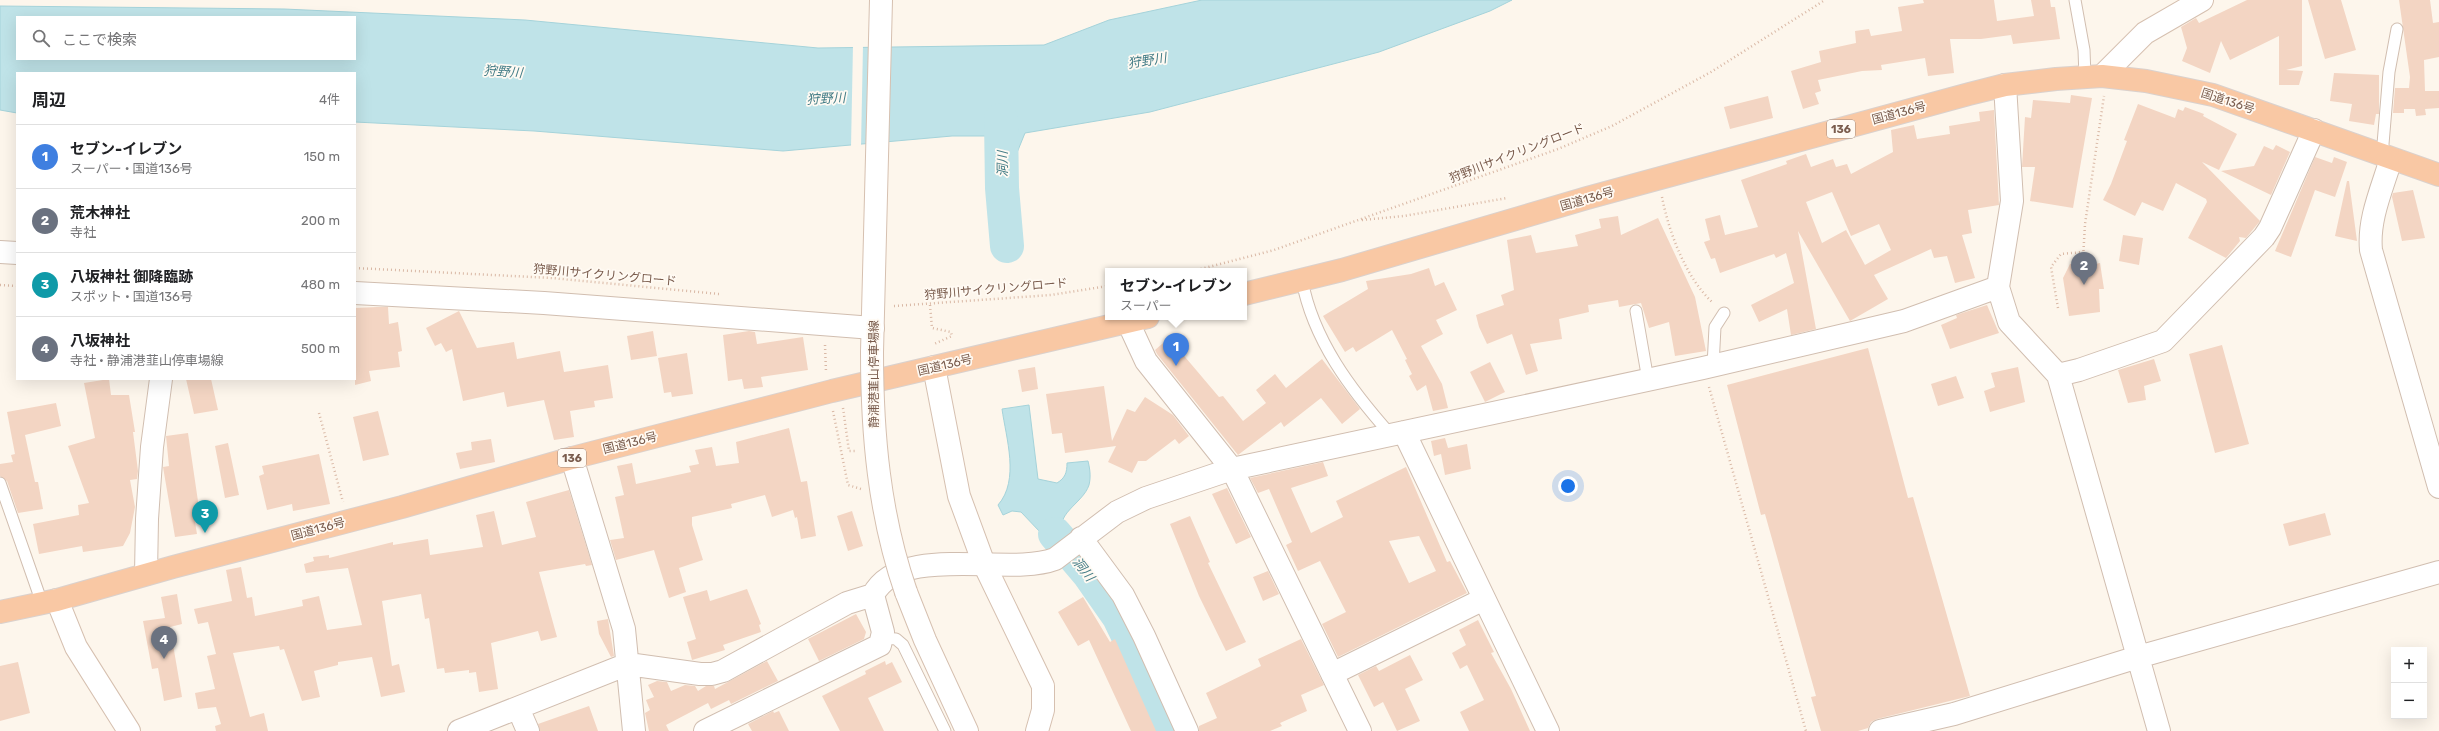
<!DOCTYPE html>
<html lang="ja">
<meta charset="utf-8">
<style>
:root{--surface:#fff;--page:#f2f2f2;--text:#202124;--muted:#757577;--line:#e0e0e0;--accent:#d93025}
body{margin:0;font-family:Rubik,"Noto Sans JP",sans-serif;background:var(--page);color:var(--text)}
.controls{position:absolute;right:12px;bottom:12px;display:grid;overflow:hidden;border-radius:0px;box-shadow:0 4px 16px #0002}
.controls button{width:36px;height:36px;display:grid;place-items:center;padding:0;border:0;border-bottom:1px solid var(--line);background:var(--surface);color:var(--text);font:20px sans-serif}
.you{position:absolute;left:1568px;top:486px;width:14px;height:14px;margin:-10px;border:3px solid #fff;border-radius:50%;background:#1a73e8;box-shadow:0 0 0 6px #1a73e833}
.badge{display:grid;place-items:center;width:26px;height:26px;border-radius:50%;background:var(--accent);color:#fff;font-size:13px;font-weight:700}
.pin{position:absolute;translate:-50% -33px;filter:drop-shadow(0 1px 2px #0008)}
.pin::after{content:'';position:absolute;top:21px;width:14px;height:12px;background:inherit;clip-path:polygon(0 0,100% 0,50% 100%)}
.popup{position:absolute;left:1105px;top:268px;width:142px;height:52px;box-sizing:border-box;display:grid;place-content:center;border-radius:0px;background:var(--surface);filter:drop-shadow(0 1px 3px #0005);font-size:13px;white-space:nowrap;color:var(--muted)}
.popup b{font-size:15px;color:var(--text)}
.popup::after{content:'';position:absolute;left:50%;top:100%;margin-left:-8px;border:8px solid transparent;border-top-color:var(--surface)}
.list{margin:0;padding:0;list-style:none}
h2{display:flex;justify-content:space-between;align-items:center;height:52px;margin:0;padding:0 16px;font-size:17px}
h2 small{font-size:13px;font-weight:400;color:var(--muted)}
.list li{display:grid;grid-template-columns:26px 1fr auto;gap:12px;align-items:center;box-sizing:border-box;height:64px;padding:0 16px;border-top:1px solid var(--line)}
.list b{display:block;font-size:15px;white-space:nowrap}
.list p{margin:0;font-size:13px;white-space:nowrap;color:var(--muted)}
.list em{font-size:13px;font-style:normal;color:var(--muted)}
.icon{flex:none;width:22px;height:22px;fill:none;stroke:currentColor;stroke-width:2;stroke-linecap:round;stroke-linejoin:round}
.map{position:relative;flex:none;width:2439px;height:731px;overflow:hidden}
.search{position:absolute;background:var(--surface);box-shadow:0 4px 16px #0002;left:16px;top:16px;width:340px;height:44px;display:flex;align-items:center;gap:10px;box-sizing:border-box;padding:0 14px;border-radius:0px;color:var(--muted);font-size:15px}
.panel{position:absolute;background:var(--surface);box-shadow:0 4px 16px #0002;left:16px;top:72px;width:340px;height:308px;border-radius:0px}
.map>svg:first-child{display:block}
.water{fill:#bfe3e8;stroke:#a5d3da;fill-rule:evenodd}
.pier{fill:#fdf6ec}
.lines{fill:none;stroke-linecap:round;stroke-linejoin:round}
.river{stroke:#bfe3e8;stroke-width:34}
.building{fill:#f3d5c3;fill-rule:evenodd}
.service-casing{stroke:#d1beb0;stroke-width:13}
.minor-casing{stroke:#d1beb0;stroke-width:24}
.secondary-casing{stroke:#d6c0b0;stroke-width:24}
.trunk-casing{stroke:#dad1cd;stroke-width:24}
.path{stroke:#d9b8a5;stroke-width:2.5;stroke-dasharray:1 3;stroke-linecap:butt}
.service{stroke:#fff;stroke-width:11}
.minor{stroke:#fff;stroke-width:22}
.secondary{stroke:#fff;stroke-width:22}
.trunk{stroke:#f9c8a4;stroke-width:22}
.secondary-bridge-casing{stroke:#d6c0b0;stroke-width:24;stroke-linecap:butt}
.secondary-bridge{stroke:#fff;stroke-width:22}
.labels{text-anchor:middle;stroke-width:3.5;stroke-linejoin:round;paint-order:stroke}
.shield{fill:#fffaf3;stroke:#a28b7f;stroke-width:1}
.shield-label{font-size:11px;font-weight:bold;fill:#7a5c4d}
.street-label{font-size:12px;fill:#7a5c4d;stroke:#fffaf3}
.water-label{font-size:13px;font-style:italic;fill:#437c86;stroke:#fffaf3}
</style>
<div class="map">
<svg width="2439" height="731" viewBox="0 0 2439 731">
<rect width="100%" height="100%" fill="#fdf6ec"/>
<path class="water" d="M 1202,0 L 1512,0 L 1490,11 L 1379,52 L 1150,112 L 1025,133 L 1012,165 L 998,166 L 987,136 L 952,136 L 783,151 L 534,131 L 355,122 L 355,73 L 17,73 L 17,113 L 0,110 L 0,6 L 284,9 L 525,20 L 818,48 L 1044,45 L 1109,20 ZM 17,17 L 355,17 L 355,59 L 17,59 Z
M 1029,405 L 1038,479 L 1057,483 C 1065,478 1067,473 1067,463 L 1088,461 C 1090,469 1091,477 1089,485 C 1083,504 1051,515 1065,537 C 1072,547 1083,556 1091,564 L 1080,574 L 1021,512 L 1012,511 L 1003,515 L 998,505 C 1020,480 1006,438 1002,409 Z"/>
<path class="pier" d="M 853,45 L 863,45 L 861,146 L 851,147 Z"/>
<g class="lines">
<path class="river" d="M 1001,120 L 1002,188 L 1007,246
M 1055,534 L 1089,574 L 1119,617 L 1174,731"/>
</g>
<path class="building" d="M 1923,0 L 1994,0 L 1997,21 L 2034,16 L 2031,0 L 2050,0 L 2051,7 L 2055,7 L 2060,39 L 2013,44 L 2011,35 L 1981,39 L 1950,39 L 1954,73 L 1928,76 L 1925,58 L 1881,65 L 1882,70 L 1862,71 L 1818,80 L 1821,91 L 1815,93 L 1819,104 L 1803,109 L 1791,71 L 1821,62 L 1819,51 L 1856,43 L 1855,31 L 1869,29 L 1871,36 L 1902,31 L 1898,7 L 1924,3 Z
M 2247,0 L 2302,0 L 2302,66 L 2286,70 L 2303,71 L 2299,85 L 2279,85 L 2279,36 L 2230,60 L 2221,41 L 2210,73 L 2182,61 L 2187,48 L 2181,27 L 2196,18 L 2199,23 Z
M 2308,0 L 2341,0 L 2356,50 L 2325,59 Z
M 2399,0 L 2430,0 L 2433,23 L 2439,22 L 2439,57 L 2424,60 L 2425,91 L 2439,91 L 2439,108 L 2425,109 L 2426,115 L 2416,116 L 2415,109 L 2404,109 L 2404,113 L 2393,113 L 2395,88 L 2409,88 L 2410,77 Z
M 2334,73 L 2379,75 L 2379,114 L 2376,114 L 2374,125 L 2349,121 L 2352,104 L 2330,101 Z
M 2071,95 L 2092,98 L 2073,208 L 2030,201 L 2035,167 L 2022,167 L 2025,117 L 2031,118 L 2033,100 L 2070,103 Z
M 1768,96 L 1773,118 L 1730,129 L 1724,107 Z
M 2138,104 L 2175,118 L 2178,109 L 2183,111 L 2185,107 L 2204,114 L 2203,116 L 2237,134 L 2219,170 L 2202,162 L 2260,221 L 2246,238 L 2239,237 L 2240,241 L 2226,258 L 2188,238 L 2207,202 L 2206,199 L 2176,183 L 2163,211 L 2142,202 L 2135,216 L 2103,200 L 2111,184 L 2127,141 L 2124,140 Z
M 1994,110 L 1999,205 L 1968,210 L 1972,233 L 1962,235 L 1975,278 L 1955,283 L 1947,256 L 1934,258 L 1931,249 L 1874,275 L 1888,299 L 1850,321 L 1798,231 L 1816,329 L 1791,335 L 1787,309 L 1759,322 L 1751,305 L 1794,283 L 1786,253 L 1776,258 L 1774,254 L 1720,273 L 1715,258 L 1711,259 L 1704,242 L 1710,240 L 1705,219 L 1720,215 L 1725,235 L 1758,227 L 1741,180 L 1787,164 L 1786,161 L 1806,154 L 1811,167 L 1833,159 L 1836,167 L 1847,164 L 1851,174 L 1893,152 L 1891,130 L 1914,125 L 1917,139 L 1950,134 L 1949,126 L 1980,121 L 1979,112 ZM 1832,192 L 1851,236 L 1879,224 L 1891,250 L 1865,265 L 1846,230 L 1822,243 L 1806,202 Z
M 2276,145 L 2290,152 L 2271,195 L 2221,171 L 2254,166 L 2264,146 L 2273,150 Z
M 2315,157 L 2332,163 L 2334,157 L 2347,162 L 2335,197 L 2315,190 L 2291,257 L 2275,251 Z
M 2347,181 L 2349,181 L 2357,241 L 2335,236 Z
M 2413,190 L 2425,238 L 2402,241 L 2392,197 L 2393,193 Z
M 1618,216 L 1621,235 L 1658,218 L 1695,297 L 1706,351 L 1675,356 L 1669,322 L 1649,328 L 1641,303 L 1619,307 L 1618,300 L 1588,305 L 1589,312 L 1559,319 L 1562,339 L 1530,344 L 1538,371 L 1526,375 L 1512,334 L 1487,344 L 1479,327 L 1476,315 L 1504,305 L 1501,295 L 1514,290 L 1507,240 L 1531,235 L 1536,253 L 1578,246 L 1575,235 L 1601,228 L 1599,219 Z
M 2123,235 L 2143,238 L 2139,265 L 2119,261 Z
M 2089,261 L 2090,265 L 2100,263 L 2104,289 L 2099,289 L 2100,312 L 2069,316 L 2063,278 L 2070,264 Z
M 1429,268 L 1435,286 L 1444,282 L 1457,310 L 1436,320 L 1443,334 L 1421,346 L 1442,384 L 1448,408 L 1433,411 L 1426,385 L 1417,391 L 1409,376 L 1412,374 L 1405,360 L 1407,359 L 1392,330 L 1356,352 L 1353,347 L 1345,352 L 1323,316 L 1368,289 L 1366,281 L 1411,274 Z
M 1987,305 L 1999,333 L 1950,349 L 1941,325 L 1957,318 L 1956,315 Z
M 377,307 L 388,307 L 389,324 L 398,322 L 402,351 L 398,352 L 400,367 L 369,371 L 371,381 L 355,385 L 355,308 Z
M 459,311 L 477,348 L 514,342 L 517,359 L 560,351 L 564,372 L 608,365 L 613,398 L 594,401 L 595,407 L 570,411 L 574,437 L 554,440 L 544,400 L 507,407 L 504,392 L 463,401 L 452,349 L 446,352 L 441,343 L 435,346 L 426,328 Z
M 653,331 L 657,356 L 631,360 L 627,336 Z
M 749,331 L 755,332 L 757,344 L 803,337 L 808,370 L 761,377 L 763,387 L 744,389 L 742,379 L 728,381 L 723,335 Z
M 1169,338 L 1219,397 L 1223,396 L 1243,421 L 1266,403 L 1256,390 L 1275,374 L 1286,388 L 1322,359 L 1360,409 L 1342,424 L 1321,398 L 1284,427 L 1281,422 L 1238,455 L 1157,354 L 1155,350 Z
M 2222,345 L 2249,444 L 2215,453 L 2189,354 Z
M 1868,348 L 1908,498 L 1913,497 L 1970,696 L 1877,719 L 1871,722 L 1868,728 L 1858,731 L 1821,731 L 1811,697 L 1816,696 L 1765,514 L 1761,515 L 1727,385 Z
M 687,353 L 693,394 L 672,397 L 671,392 L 664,393 L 658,358 Z
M 2154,359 L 2161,381 L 2144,386 L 2146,400 L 2128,403 L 2118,370 Z
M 1490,362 L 1505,392 L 1485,402 L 1470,372 Z
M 1035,367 L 1038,389 L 1022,392 L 1018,370 Z
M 2018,367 L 2025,402 L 1990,412 L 1984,391 L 1995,387 L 1991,373 Z
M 1956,376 L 1964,398 L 1938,406 L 1931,384 Z
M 109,379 L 111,395 L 129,395 L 135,432 L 133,432 L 138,471 L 137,479 L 130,480 L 135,507 L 130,533 L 123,546 L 83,552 L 82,546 L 39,554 L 33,524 L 79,515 L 78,505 L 89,503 L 68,446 L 95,438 L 84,383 Z
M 186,379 L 211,379 L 218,410 L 194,414 Z
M 1104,386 L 1112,441 L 1127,409 L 1135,412 L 1145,397 L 1173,415 L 1189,436 L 1179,444 L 1175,439 L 1146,461 L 1138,461 L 1132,473 L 1108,462 L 1116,446 L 1065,453 L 1062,433 L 1052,434 L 1046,394 Z
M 56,403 L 61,426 L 25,435 L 35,482 L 38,482 L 43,509 L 18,513 L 7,481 L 0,476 L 0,464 L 13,462 L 11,455 L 15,454 L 7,412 Z
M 378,411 L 389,455 L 363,461 L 353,417 Z
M 789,428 L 801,482 L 807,481 L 816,536 L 801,539 L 797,517 L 795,518 L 793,510 L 772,517 L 765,495 L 731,504 L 732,508 L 692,517 L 692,525 L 703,560 L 679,568 L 686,592 L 669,598 L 654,550 L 616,560 L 610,540 L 624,538 L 615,497 L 624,495 L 617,466 L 632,463 L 636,484 L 691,472 L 689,466 L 699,464 L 695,450 L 712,447 L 716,466 L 739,463 L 736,442 Z
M 188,433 L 200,515 L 194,516 L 197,534 L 175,537 L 163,467 L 169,466 L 166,436 Z
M 1445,438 L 1448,448 L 1467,444 L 1471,469 L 1445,475 L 1441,454 L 1434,456 L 1431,441 Z
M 491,439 L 495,462 L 460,469 L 456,453 L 472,450 L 471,442 Z
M 228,443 L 239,495 L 225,498 L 215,446 Z
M 319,454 L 330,504 L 293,511 L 292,504 L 267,510 L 259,476 L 264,474 L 262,466 Z
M 1323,462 L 1328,476 L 1291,488 L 1311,533 L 1343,517 L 1336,501 L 1406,467 L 1447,562 L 1450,561 L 1467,593 L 1338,657 L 1322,624 L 1346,612 L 1320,561 L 1298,571 L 1286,545 L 1292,542 L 1269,489 L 1258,493 L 1250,478 ZM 1419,536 L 1436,571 L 1409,583 L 1389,541 Z
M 1227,488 L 1251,537 L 1236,544 L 1212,494 Z
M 569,490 L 592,565 L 586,566 L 585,564 L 539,572 L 557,637 L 541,641 L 538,631 L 491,643 L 498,689 L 479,692 L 476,672 L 469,673 L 469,670 L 445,673 L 444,668 L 437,669 L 429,618 L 425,619 L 421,594 L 382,601 L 392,666 L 399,664 L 405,692 L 381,697 L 372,657 L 338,662 L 338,665 L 314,671 L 320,697 L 302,701 L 284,649 L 280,650 L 279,646 L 233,653 L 250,717 L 264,713 L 268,731 L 216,731 L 215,726 L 221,724 L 216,707 L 198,709 L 195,693 L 215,689 L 207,656 L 216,654 L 208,622 L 198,624 L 194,609 L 232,601 L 226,570 L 241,567 L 247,598 L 252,597 L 255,616 L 303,606 L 302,600 L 319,596 L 327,630 L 362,625 L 348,568 L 306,573 L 304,564 L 314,561 L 313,557 L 329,555 L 329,558 L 393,542 L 393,545 L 428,539 L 430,555 L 483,547 L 476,515 L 494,511 L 502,545 L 536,537 L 526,502 Z
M 852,511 L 863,546 L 848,551 L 837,516 Z
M 2325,513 L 2331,535 L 2289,546 L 2283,524 Z
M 1190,516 L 1210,562 L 1208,563 L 1246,642 L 1226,651 L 1199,596 L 1170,524 Z
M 1268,571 L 1279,594 L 1263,601 L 1253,577 Z
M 747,589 L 761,624 L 759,625 L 761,632 L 723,645 L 725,650 L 692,660 L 687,642 L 696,639 L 683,597 L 707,590 L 710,601 Z
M 177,594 L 182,624 L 170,627 L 182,697 L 164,701 L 158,668 L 152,669 L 143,621 L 165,618 L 161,597 Z
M 1083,597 L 1110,642 L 1115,639 L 1156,731 L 1131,731 L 1089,640 L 1078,646 L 1058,612 Z
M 856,614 L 866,632 L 864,639 L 819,661 L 808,639 Z
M 608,619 L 614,656 L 611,657 L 599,634 L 597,621 Z
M 1478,620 L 1494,652 L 1491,653 L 1511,689 L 1530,731 L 1469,731 L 1460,712 L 1484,700 L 1467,665 L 1460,669 L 1452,653 L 1466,645 L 1459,630 Z
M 1301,639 L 1324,685 L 1301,695 L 1307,711 L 1280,723 L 1282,726 L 1270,731 L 1199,731 L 1199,726 L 1217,718 L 1206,693 L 1261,666 L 1258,659 Z
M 1410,655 L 1423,680 L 1405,689 L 1420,721 L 1397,731 L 1383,702 L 1374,707 L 1358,675 L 1376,666 L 1379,671 Z
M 767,661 L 778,681 L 731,704 L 729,700 L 711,709 L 708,703 L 666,725 L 669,731 L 649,731 L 645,713 L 650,710 L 646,700 L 654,697 L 648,685 L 657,681 L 667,682 L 671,691 L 685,685 L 695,686 L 698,691 L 706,686 L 714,686 L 715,689 Z
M 885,661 L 886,665 L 892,662 L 902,682 L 868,698 L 884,731 L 840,731 L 822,696 L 866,674 L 865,671 Z
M 18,662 L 30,713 L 0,721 L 0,666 Z
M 589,706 L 598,731 L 540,731 L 538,724 Z
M 773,711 L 774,713 L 779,711 L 789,731 L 752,731 L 748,724 Z"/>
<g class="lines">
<defs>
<path id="service" d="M 2075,0 L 2084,50 L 2085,77
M 2382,156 L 2389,72 L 2397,29
M 1302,280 C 1313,340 1351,390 1391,435
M 1636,311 L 1648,380
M 1713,366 L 1715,327 L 1724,313
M 0,483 L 42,603
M 883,638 L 896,639 L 903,645 L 945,731"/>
<path id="minor" d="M 2005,85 L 2012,201 L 1998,287 L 2009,322 L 2058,375 L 2159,731
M 2391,159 C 2382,189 2368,219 2371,250 L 2439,487
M 0,252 L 17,253
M 355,293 L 544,303 L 873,328
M 1128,322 L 1146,361 L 1232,469 L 1360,731
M 2058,375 L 2079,370 L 2163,341 L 2264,237 L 2270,228 L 2314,130
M 1404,432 L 1548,731
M 572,458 L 624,629 L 634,731
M 1081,538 L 1123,595 L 1144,636 L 1187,731
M 146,574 L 147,519 L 152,447 L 161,379
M 1332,674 L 1484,599
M 518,708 L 528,731
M 459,731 L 628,664 L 700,674 L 712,674 L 723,671 L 847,603 L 873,595
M 705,731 L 880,645 L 883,632 L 873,595 C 901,542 1008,577 1055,559 L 1117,512 L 1146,498 L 1232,469 L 1703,368 L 1904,321 L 1998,287
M 1880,731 L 1954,714 L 2138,657 L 2439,572"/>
<path id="secondary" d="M 2102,76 L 2145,33 L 2202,0
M 872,352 L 881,0
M 934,367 L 959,496 L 984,564 L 1043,686 L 1043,710 L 1037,731
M 906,592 L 925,640 L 967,731
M 57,600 L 76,647 L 129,731"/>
<path id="trunk" d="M 1244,294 L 1342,270 L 1587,198 L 1969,94 L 2005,85 L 2056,79 L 2102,76 L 2146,81 L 2213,95 L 2439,175
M 0,612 L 57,600 L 173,567 L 402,507 L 572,458 L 832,391 L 1148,317"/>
</defs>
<use href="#service" class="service-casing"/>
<use href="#minor" class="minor-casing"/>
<use href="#secondary" class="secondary-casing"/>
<use href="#trunk" class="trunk-casing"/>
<path class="path" d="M 1662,197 C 1669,233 1686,278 1713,303
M 1362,220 L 1404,216 L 1507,198
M 2083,259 L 2085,224 L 2104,96
M 355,268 L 552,278 L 719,294
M 1193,271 L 1274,250 L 1558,149 L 1612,126 L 1711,72 L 1825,0
M 0,285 L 17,286
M 930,305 L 932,328 L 951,332 L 952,336 L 934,344
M 894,306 L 1051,295 L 1108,286
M 2058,308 L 2051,267 L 2061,254 L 2083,252
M 825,345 L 826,372
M 1709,387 L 1806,731
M 843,408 L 849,451 L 856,451
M 833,411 L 848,485 L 861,489
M 319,413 L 343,502"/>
<use href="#service" class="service"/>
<use href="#minor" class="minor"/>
<use href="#secondary" class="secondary"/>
<use href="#trunk" class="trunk"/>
<defs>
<path id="secondary-bridge" d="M 872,352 C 872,434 879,514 906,592"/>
</defs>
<use href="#secondary-bridge" class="secondary-bridge-casing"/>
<use href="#secondary-bridge" class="secondary-bridge"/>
</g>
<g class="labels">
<g class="shield">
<rect x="1827" y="120" width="28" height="18" rx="3"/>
<rect x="558" y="449" width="28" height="18" rx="3"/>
</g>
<g class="shield-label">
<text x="1841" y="133">136</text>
<text x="572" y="462">136</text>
</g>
<g class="street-label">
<text transform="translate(2228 101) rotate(18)" y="4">国道136号</text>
<text transform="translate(1899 113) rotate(-15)" y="4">国道136号</text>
<text transform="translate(1517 153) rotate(-21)" y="4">狩野川サイクリングロード</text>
<text transform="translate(1587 199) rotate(-16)" y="4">国道136号</text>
<text transform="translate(605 275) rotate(5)" y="4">狩野川サイクリングロード</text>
<text transform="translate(996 289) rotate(-5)" y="4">狩野川サイクリングロード</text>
<text transform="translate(945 365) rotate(-13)" y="4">国道136号</text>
<text transform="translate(874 374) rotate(-90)" y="4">静浦港韮山停車場線</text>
<text transform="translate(630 443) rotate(-14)" y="4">国道136号</text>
<text transform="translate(318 529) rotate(-15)" y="4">国道136号</text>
</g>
<g class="water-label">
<text transform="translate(1147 60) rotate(-9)" y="5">狩野川</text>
<text transform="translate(503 71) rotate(4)" y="5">狩野川</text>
<text transform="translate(826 98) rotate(-3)" y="5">狩野川</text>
<text transform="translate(1002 164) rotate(-90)" y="5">洞川</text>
<text transform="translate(1084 569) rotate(52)" y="5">洞川</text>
</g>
</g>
</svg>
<div class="controls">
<button>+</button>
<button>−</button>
</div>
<div class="you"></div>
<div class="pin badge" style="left:1176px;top:366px;background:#3f7fe0">1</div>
<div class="popup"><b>セブン-イレブン</b>スーパー</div>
<div class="pin badge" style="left:2084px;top:285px;background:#6b7280">2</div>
<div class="pin badge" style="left:205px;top:533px;background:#0f9aa8">3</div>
<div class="pin badge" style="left:164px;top:659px;background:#6b7280">4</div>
<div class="search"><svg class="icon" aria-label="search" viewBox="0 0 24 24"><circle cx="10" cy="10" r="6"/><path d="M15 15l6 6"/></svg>ここで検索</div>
<section class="panel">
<h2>周辺<small>4件</small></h2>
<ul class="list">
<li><span class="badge" style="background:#3f7fe0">1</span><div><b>セブン-イレブン</b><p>スーパー · 国道136号</p></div><em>150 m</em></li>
<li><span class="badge" style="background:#6b7280">2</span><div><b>荒木神社</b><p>寺社</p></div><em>200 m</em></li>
<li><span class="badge" style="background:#0f9aa8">3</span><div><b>八坂神社 御降臨跡</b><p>スポット · 国道136号</p></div><em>480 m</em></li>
<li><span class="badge" style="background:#6b7280">4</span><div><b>八坂神社</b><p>寺社 · 静浦港韮山停車場線</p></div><em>500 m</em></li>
</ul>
</section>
</div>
